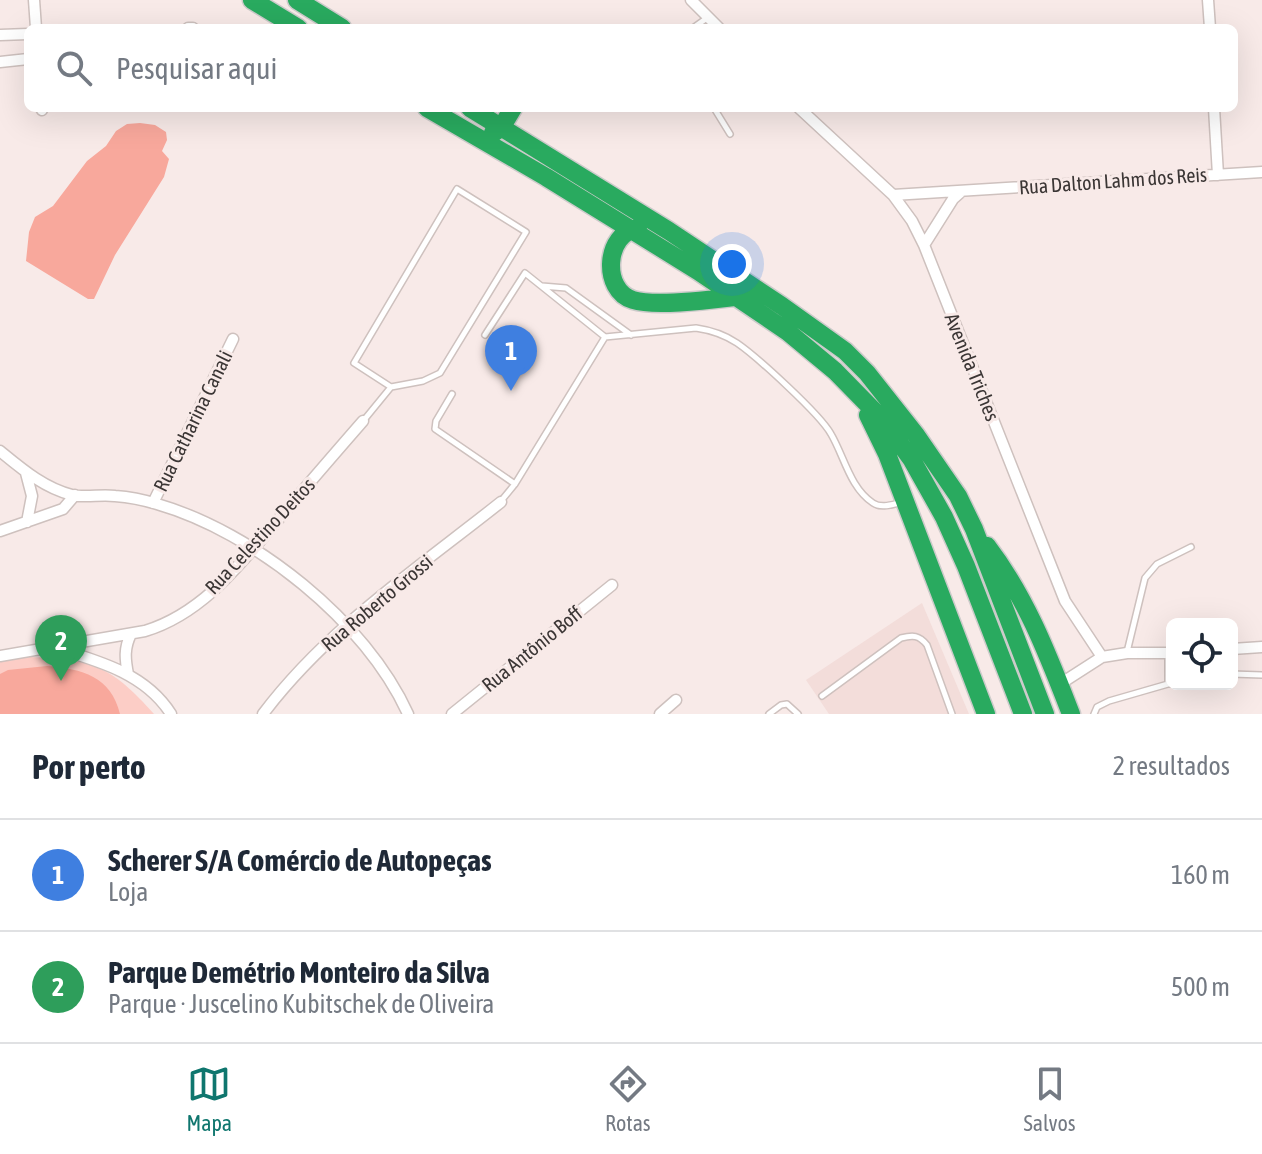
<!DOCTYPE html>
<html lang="pt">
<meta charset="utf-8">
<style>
:root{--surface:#fff;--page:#f2f2f3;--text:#1f2937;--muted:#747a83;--line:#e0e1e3;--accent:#0f766e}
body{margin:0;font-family:"Asap Condensed",sans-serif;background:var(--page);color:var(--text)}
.controls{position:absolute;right:24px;bottom:24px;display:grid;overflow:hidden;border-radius:12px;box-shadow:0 8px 32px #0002}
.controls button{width:72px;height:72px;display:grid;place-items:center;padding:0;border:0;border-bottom:2px solid var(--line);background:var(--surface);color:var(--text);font:40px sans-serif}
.you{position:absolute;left:732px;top:264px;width:28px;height:28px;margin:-20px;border:6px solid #fff;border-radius:50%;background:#1a73e8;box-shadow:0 0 0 12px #1a73e833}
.badge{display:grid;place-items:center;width:52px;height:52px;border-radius:50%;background:var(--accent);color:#fff;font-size:26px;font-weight:700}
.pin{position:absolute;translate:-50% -66px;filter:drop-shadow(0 2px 4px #0008)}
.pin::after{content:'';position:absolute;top:42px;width:28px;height:24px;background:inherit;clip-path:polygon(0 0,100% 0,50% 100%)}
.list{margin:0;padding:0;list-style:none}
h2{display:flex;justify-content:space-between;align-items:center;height:104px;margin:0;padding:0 32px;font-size:34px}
h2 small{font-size:26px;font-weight:400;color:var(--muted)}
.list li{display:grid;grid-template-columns:52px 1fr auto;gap:24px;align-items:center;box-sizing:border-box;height:112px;padding:0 32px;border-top:2px solid var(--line)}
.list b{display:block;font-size:30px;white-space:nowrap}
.list p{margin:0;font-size:26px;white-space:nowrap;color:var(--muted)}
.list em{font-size:26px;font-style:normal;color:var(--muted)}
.icon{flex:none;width:44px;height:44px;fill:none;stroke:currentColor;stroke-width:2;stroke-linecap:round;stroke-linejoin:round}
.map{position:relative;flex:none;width:1262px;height:714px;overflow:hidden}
.search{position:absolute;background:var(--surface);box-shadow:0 8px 32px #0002;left:24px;right:24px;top:24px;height:88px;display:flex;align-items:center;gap:20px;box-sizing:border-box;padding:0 28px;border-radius:12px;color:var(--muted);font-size:30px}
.sheet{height:328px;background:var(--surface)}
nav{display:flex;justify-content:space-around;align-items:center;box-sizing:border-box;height:112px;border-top:2px solid var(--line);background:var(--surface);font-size:22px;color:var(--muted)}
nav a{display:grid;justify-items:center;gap:4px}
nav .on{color:var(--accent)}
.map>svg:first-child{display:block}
.built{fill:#f3ddda}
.park{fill:#fccdc6}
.water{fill:#f8a89c}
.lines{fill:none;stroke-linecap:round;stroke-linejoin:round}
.lane-casing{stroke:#cec1be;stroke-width:8}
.street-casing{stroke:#cec1be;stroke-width:13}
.highway-casing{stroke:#cccbca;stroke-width:21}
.lane{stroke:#fff;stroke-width:5}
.street{stroke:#fff;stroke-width:10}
.highway{stroke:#29aa5f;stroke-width:18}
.labels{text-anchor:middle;stroke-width:6;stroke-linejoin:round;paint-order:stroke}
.street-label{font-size:20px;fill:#3b3635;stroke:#f8eae8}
</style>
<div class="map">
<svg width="1262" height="714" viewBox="0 0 1262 714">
<rect width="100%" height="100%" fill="#f8eae8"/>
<path class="built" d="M 922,603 L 969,714 L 829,714 L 806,680 Z"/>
<path class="park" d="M 30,657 C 93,659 112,667 154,714 L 0,714 L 0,661 Z"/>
<path class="water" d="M 140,123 L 155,125 L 166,132 L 167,140 L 162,151 L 169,159 L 164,177 L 115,255 L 94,299 L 88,299 L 26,261 L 29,232 L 35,217 L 53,206 L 87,161 L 106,146 L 116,131 L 127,124 Z
M 47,666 C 82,669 111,676 120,714 L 0,714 L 0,674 L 8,670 Z"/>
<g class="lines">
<defs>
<path id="lane" d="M 693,28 L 707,18
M 714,108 L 730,134
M 542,286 L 566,288 L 631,335
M 485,335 L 525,273 L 605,337 L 696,328 C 710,330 725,335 737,343 C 756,356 820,414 831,434 C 844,456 850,488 873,503 C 882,509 893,504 903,502
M 452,394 L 436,421 L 435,429 L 515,484
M 364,420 L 391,387 L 423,381 L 440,373 L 526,232 L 457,189 L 354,363 L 391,387
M 501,501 L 515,484 L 605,337
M 1127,652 L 1145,578 L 1157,564 L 1191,547
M 1168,654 L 1168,684 L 1172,683
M 1232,674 L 1262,675
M 822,696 L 901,638 C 913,635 919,635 927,645 L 952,714
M 769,714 L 781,705 L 787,704 L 798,714
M 1094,714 L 1097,707 L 1109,701 L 1168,684"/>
<path id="street" d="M 34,0 L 36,28
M 691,0 L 719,28
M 1208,0 L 1210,28
M 188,28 L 193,28
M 0,35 L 28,34
M 0,62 L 28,59
M 41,108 L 42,110
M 799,108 L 893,195 L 912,221 L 924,245 L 1065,601 L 1102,657
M 1214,108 L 1218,175
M 893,195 L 1262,172
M 924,245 L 953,199 L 962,191
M 0,451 C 22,469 44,488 72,495 C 86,498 101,494 115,496 C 129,497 144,500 157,504 C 254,532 366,621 408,714
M 26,473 L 32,496 L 27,522
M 153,503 L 233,339
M 0,531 L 63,509 L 75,495
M 56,648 C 99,661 146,674 171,714
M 1232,649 L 1262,647
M 0,656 L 145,631 C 205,613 244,559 283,514 C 309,483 336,452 363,421
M 128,674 C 125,659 124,648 131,634
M 1060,684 L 1102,657 L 1127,653 L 1172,653
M 263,714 C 327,629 418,568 501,502
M 452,714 L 612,585
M 660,714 L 676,700"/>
<path id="highway" d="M 252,0 L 298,28
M 297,0 L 342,28
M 427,108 L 546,177 L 698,271 L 788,332 L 835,371 L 882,419 L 912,460 L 944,517 L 966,566 L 1023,714
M 470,108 L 669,231 L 782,306 L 845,351 L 867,373 L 916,435 L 958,496 L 974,529 L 1045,714
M 493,133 L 501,128 L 513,108
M 638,228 C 605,233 601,290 633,300 C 655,307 709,300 734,297
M 868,415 L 887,454 L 986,714
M 987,546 C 1026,597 1048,655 1071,714"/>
</defs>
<use href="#lane" class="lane-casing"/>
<use href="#street" class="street-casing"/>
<use href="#highway" class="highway-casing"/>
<use href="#lane" class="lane"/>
<use href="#street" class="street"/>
<use href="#highway" class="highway"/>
</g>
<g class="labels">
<g class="street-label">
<text transform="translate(1113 181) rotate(-4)" y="7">Rua Dalton Lahm dos Reis</text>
<text transform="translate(972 367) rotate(68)" y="7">Avenida Triches</text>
<text transform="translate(193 421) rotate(-64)" y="7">Rua Catharina Canali</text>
<text transform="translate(260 536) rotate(-47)" y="7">Rua Celestino Deitos</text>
<text transform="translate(377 603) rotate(-40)" y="7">Rua Roberto Grossi</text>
<text transform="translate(532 649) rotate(-39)" y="7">Rua Antônio Boff</text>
</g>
</g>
</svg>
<div class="controls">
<button><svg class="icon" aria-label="locate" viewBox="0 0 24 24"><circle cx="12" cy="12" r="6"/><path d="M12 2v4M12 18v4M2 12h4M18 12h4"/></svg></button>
</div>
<div class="you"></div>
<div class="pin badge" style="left:511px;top:391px;background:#3f7fe0">1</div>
<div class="pin badge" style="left:61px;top:681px;background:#2e9e5b">2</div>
<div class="search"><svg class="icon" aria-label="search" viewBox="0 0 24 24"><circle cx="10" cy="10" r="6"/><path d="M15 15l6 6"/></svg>Pesquisar aqui</div>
</div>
<section class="sheet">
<h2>Por perto<small>2 resultados</small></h2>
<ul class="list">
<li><span class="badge" style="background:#3f7fe0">1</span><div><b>Scherer S/A Comércio de Autopeças</b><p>Loja</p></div><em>160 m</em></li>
<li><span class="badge" style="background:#2e9e5b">2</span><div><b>Parque Demétrio Monteiro da Silva</b><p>Parque · Juscelino Kubitschek de Oliveira</p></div><em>500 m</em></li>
</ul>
</section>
<nav>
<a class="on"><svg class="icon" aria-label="map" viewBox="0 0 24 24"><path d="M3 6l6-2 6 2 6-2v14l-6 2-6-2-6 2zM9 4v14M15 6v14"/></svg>Mapa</a>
<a><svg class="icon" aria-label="directions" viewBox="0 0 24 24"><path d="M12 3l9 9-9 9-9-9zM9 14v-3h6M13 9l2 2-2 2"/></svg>Rotas</a>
<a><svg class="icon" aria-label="saved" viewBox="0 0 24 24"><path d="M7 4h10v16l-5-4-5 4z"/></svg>Salvos</a>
</nav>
